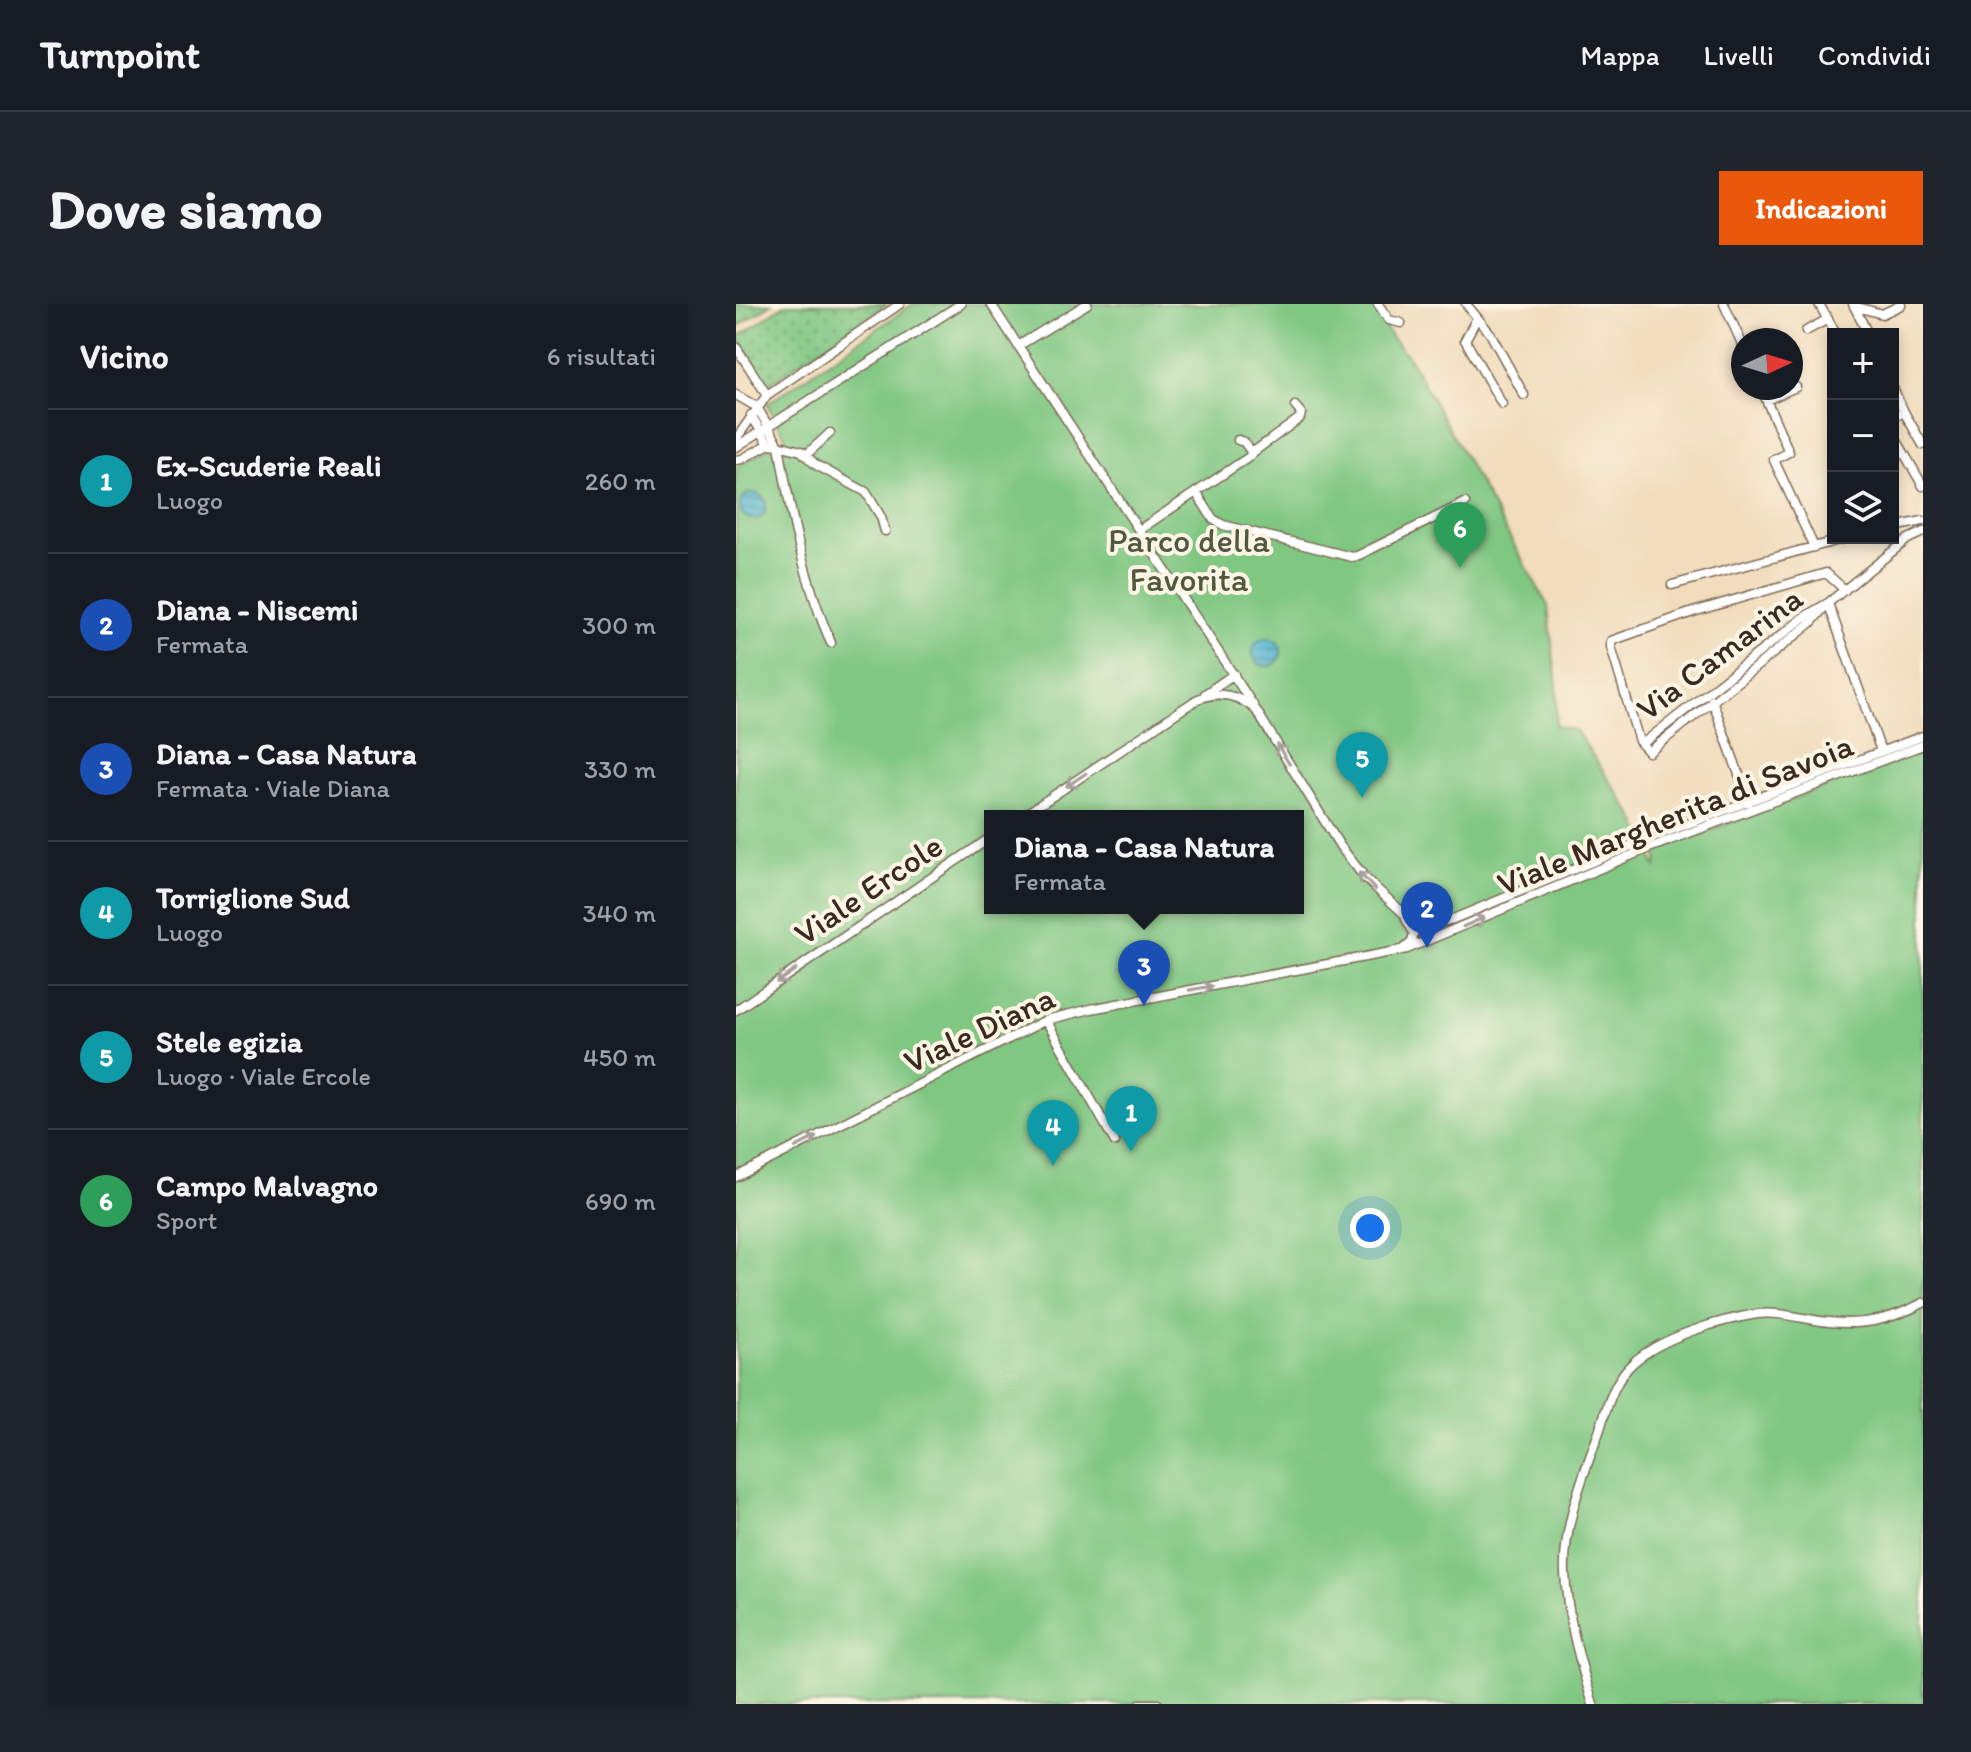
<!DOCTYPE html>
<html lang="it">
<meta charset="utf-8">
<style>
:root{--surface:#171b24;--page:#20242c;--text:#f1f3f6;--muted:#9ea1a6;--line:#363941;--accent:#ea580c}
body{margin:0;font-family:Itim,sans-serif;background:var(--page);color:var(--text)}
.controls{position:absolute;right:24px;top:24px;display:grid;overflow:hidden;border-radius:0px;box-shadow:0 4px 12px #0003}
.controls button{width:72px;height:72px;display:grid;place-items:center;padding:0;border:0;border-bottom:2px solid var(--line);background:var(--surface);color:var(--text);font:40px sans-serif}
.compass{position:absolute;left:995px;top:24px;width:72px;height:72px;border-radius:50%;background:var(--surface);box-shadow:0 4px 12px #0003;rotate:86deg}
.you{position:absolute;left:634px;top:924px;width:28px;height:28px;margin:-20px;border:6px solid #fff;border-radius:50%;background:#1a73e8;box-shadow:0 0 0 12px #1a73e833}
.badge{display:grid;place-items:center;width:52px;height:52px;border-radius:50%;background:var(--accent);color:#fff;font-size:26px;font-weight:700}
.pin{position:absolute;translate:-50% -66px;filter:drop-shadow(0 2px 4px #0008)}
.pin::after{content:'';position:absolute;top:42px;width:28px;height:24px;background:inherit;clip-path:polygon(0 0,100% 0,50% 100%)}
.popup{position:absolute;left:248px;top:506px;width:320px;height:104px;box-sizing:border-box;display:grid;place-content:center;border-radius:0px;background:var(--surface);filter:drop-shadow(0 2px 6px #0005);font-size:26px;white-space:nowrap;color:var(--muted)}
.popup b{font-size:30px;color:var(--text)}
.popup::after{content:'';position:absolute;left:50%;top:100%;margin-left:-16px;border:16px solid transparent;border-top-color:var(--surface)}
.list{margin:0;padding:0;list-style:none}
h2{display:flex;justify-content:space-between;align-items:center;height:104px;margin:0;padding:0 32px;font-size:34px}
h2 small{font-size:26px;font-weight:400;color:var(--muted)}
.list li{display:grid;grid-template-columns:52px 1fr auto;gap:24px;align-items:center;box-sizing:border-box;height:144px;padding:0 32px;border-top:2px solid var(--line)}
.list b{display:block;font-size:30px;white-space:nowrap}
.list p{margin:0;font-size:26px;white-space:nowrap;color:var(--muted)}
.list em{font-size:26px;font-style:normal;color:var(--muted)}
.icon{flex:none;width:44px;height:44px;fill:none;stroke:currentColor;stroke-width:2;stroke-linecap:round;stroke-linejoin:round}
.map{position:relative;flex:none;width:1187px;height:1400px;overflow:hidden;border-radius:0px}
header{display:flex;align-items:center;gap:48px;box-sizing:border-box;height:112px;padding:0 40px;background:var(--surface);border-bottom:2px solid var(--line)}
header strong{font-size:38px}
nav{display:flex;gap:44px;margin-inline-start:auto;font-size:28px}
.intro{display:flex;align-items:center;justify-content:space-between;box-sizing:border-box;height:192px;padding:0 48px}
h1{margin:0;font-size:56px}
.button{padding:20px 36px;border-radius:0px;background:var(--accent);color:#fff;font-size:28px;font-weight:700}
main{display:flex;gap:48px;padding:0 48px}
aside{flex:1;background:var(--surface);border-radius:0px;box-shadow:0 4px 12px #0003}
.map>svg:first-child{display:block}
.grass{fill:url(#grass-dots);stroke:#5e7850;stroke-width:2}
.park{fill:#80c782;stroke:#5e7850;stroke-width:2;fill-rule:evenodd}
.water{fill:url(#water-rules);stroke:#467076;stroke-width:2}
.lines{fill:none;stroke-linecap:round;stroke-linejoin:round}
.minor-casing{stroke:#7b6855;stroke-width:11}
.minor{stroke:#fff;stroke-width:8}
.oneway{stroke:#a79f9a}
.labels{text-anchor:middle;stroke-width:8;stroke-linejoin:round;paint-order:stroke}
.park-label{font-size:34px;fill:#50593c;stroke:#fcf5e5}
.street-label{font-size:34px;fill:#3b2a1e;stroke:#fcf5e5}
</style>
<header>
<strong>Turnpoint</strong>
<nav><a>Mappa</a><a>Livelli</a><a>Condividi</a></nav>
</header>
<div class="intro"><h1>Dove siamo</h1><a class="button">Indicazioni</a></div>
<main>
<aside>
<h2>Vicino<small>6 risultati</small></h2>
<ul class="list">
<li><span class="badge" style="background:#0f9aa8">1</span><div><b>Ex-Scuderie Reali</b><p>Luogo</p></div><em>260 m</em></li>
<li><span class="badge" style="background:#1a4fb4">2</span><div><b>Diana - Niscemi</b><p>Fermata</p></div><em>300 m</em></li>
<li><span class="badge" style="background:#1a4fb4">3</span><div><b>Diana - Casa Natura</b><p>Fermata · Viale Diana</p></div><em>330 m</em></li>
<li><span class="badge" style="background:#0f9aa8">4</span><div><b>Torriglione Sud</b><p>Luogo</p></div><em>340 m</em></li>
<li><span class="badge" style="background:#0f9aa8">5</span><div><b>Stele egizia</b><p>Luogo · Viale Ercole</p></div><em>450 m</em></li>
<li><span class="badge" style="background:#2e9e5b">6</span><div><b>Campo Malvagno</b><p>Sport</p></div><em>690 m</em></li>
</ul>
</aside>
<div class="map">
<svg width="1187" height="1400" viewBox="0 0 1187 1400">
<defs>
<pattern id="grass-dots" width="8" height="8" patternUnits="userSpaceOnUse" patternTransform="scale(2)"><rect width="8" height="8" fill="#80c782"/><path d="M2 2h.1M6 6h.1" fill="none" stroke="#6aa26a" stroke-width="1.8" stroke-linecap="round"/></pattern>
<pattern id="water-rules" width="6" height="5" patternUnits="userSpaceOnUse" patternTransform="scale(2)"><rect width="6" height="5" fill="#50b6cf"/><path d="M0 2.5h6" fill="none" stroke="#4494a7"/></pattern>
</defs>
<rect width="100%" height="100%" fill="#fcf5e5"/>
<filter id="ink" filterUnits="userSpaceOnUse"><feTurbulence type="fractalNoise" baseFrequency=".0125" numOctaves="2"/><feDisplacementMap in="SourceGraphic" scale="16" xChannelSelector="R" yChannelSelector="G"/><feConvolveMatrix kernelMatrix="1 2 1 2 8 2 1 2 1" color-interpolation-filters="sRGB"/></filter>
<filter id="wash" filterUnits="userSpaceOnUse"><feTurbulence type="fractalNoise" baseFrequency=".006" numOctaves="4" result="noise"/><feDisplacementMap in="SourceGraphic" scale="32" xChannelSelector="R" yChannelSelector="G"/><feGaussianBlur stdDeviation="1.8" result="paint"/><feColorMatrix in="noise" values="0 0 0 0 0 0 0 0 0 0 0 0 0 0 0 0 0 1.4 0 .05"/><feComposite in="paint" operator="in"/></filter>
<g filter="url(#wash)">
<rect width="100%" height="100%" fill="#f1dcbb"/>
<path class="grass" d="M 0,0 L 35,0 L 0,24 Z
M 50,0 L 151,0 L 32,80 L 2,33 Z"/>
<path class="park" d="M 177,0 L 637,0 L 655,33 L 674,55 L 812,302 L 821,383 L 820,422 L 840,427 L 899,514 L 920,563 L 922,556 L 918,547 L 1187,446 L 1187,1400 L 0,1400 L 0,163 L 50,134 L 31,100 ZM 254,512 L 562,512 L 562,604 L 254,604 Z"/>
<path class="water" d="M4 202a13 13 0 1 1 26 0a13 13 0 1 1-26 0Z
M517 348a14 14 0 1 1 28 0a14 14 0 1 1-28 0Z"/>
</g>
<g filter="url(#ink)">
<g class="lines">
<defs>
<path id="minor" d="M 255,0 L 517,401
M 642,0 L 653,16 L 665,19
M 730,0 L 754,29 L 788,91
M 988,0 L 1007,42
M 1083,0 L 1100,30
M 1117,0 L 1132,30
M 1118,2 L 1146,10 L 1165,1
M 741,14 L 729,36 L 766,100
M 1070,27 L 1092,15
M 282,42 L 351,0
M 0,43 L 31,91
M 1025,84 L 1053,148 L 1038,156 L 1078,243
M 1157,84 L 1168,108
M 0,91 L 21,103 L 43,141 L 65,147 L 80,161 L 130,188 L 145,213 L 149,227
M 1030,96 L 1060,83
M 1157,114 L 1168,108 L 1187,141
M 1157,130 L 1187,182
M 0,135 L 31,91 L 164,0
M 33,140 L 43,141 C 54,208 68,276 95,339
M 0,143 L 225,0
M 516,149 L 564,114 L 565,109 L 559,102
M 70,151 L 94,129
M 0,156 L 6,155 L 33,140 L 15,111
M 460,188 L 477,215 L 487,221 L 616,253 L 621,252 L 729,199
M 1157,223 L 1187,217
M 403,226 L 513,153 L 516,149 L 508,138 L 502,136
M 936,281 L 1111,234
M 1092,299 L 1075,319 L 913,448 L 903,437 L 875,343 L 875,337 L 957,308 L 1090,269 L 1109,286
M 1092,299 L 1145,447
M 469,390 L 498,370
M 976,396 L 1013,498
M 906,440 L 1070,312 L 1092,299 L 1172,235 L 1187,228
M 287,512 L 460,396 C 482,386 503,391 520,406 L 604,542 L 630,575 L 676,617 L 693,621 L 717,615 L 909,536 L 1187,432
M 669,644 L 676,638 L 678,629 L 670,615
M 0,706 L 254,534
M 310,716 L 379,838
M 0,873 L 310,716 L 355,705 L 671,645 L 913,544 L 1187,441
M 404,1400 L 422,1400
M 857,1400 C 844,1358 831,1313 829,1269 C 827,1222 847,1172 863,1128 C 871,1104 877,1076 898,1058 C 926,1033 984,1016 1021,1010 C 1046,1007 1069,1016 1093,1018 C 1129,1022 1156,1015 1187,999"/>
</defs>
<use href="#minor" class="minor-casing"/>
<use href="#minor" class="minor"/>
</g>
<defs><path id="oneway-shaft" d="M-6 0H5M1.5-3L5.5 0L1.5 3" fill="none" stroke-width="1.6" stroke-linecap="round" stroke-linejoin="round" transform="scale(2)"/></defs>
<g class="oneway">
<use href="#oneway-shaft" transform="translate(547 450) rotate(-122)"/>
<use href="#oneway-shaft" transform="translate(340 476) rotate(146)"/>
<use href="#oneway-shaft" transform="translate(631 577) rotate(-133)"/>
<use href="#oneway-shaft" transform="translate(738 618) rotate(-23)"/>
<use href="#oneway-shaft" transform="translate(50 672) rotate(146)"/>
<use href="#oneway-shaft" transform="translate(465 684) rotate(-10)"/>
<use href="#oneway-shaft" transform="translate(70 838) rotate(-27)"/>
</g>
</g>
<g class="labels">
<g class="park-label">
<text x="453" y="248">Parco della<tspan x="453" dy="39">Favorita</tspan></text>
</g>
<g class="street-label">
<text transform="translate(983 349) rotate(-37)" y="12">Via Camarina</text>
<text transform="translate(939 510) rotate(-22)" y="12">Viale Margherita di Savoia</text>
<text transform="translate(132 585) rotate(-34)" y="12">Viale Ercole</text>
<text transform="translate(243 725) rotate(-25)" y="12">Viale Diana</text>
</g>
</g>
</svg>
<div class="controls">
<button>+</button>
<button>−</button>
<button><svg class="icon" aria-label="layers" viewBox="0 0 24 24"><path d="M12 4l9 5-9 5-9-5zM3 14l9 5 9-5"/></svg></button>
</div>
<svg class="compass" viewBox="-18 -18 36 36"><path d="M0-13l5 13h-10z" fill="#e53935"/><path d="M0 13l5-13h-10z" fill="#9ea1a6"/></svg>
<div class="you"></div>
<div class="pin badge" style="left:395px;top:848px;background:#0f9aa8">1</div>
<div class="pin badge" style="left:691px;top:644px;background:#1a4fb4">2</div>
<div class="pin badge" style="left:408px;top:702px;background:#1a4fb4">3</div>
<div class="popup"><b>Diana - Casa Natura</b>Fermata</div>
<div class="pin badge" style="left:317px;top:862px;background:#0f9aa8">4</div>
<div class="pin badge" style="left:626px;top:494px;background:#0f9aa8">5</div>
<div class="pin badge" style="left:724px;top:264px;background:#2e9e5b">6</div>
</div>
</main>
